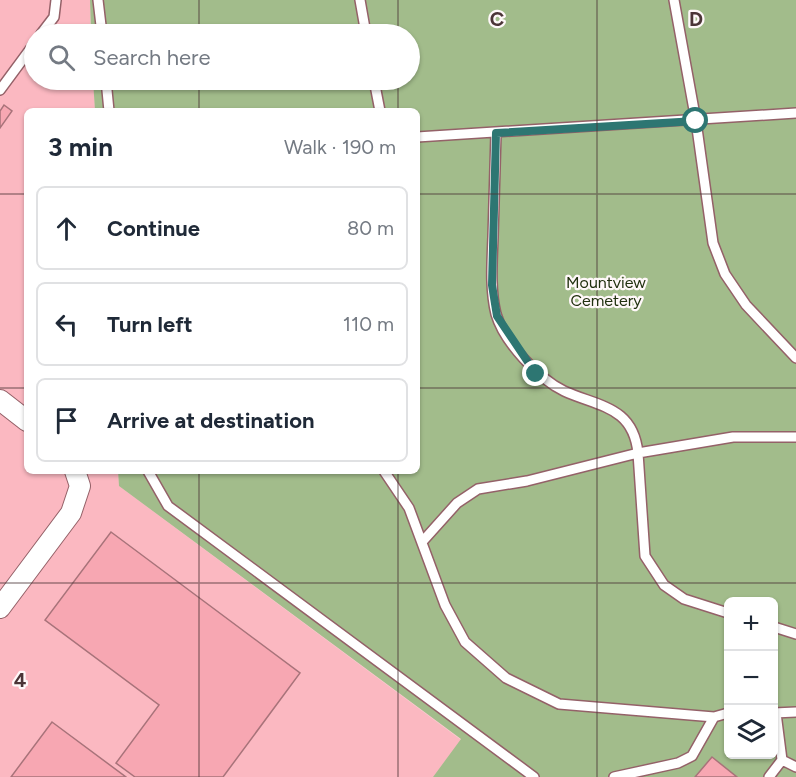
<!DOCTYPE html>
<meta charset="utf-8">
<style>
:root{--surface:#fff;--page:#f6f6f7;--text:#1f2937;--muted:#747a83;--line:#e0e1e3}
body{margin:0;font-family:Figtree,sans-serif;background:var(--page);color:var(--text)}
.controls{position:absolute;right:18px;bottom:18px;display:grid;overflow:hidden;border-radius:9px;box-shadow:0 2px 4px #0004}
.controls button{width:54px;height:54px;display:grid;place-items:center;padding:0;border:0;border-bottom:2px solid var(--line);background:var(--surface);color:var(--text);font:30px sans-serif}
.stop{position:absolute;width:18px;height:18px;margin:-14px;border:4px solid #2d7672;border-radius:50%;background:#fff}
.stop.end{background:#2d7672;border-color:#fff;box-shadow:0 2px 6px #0008}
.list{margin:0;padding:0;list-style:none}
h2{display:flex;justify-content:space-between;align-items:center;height:78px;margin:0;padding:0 24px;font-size:26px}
h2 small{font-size:20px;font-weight:400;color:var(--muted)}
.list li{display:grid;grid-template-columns:39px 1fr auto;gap:18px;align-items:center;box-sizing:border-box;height:84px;margin:0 12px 12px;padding:0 12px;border:2px solid var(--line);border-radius:9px}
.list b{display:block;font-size:22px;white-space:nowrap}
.list em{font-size:20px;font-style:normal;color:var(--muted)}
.icon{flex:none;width:33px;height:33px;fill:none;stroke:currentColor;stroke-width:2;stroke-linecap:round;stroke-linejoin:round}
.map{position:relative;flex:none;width:796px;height:777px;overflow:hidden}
.search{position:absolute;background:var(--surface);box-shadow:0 2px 4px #0004;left:24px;top:24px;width:396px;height:66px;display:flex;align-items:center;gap:15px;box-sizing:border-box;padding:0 21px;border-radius:33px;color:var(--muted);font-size:22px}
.panel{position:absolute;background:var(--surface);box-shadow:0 2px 4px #0004;left:24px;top:108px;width:396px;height:366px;border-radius:9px}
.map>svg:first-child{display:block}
.built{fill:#fbb8c1}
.green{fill:#a2bc8b;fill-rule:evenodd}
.building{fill:#f7a7b2;stroke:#a8737a;stroke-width:1.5}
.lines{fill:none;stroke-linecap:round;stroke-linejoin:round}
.service-casing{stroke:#946168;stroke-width:12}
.minor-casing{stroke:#946168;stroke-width:22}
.service{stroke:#fff;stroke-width:9}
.minor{stroke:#fff;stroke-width:20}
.route{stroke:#2d7672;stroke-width:8}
.grid{fill:none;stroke:#4b3437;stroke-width:1.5;stroke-opacity:0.55}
.labels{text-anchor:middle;stroke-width:4.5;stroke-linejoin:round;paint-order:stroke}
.park-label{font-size:16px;fill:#21310f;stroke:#fff8f9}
.grid-label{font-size:20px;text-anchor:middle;font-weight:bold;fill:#4b3437;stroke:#fff8f9;stroke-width:4.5;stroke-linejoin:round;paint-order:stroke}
</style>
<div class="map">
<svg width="796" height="777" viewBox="0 0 796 777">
<rect width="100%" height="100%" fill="#fbcbd1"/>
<path class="built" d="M 0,0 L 90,0 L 90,34 L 34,34 L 34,80 L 93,80 L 95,111 L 27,111 L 27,471 L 118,471 L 119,486 L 461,740 L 433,777 L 0,777 Z"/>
<path class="green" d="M 90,0 L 796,0 L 796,777 L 433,777 L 461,739 L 119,486 L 118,471 L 417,471 L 417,111 L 95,111 L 93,80 L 410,80 L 410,34 L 91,34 ZM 728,602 L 774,602 L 774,754 L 728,754 Z"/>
<path class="building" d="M 4,105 L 12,111 L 0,128 L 0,111 Z
M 111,532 L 300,673 L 223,777 L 135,777 L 116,763 L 159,705 L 45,620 Z
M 52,722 L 126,777 L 11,777 Z
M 712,757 L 737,777 L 695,777 Z"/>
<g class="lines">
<defs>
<path id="service" d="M 98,0 L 102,34
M 360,0 L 366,34
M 674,0 L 696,121 L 713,243 L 725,274 L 746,305 L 796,358
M 41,34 L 54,17 L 56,0
M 106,80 L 109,111
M 374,80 L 380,111
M 0,90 L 34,44
M 417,137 L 796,113
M 148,471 L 168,506 L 534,777
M 384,471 L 409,508 L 445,605 L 465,642 L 506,678 L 559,704 L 714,717 L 728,713
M 422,542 L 457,503 L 478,489 L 527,481 L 638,453 C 633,406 599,407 564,391 C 539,379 504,342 496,314 C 490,290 492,263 493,237 C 494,203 495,168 496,133
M 728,613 L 684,599 L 664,585 L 645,556 L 638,453 L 733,437 L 796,437
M 774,627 L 796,634
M 774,713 L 796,712
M 782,760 L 796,767
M 614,777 L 678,763 L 692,756 L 714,717
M 769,777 L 782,760 L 776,713"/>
<path id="minor" d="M 0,400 L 27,421
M 0,608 L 71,513 L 80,486 L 75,471"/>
</defs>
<use href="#service" class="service-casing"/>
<use href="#minor" class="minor-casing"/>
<use href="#service" class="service"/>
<use href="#minor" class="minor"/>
</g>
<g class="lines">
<path class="route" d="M 536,374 L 497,316 L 492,285 L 496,133 L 696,121"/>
</g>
<path class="grid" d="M 199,0 L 199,34M 398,0 L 398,34M 597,0 L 597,777M 199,80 L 199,111M 398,80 L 398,111M 0,194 L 27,194M 417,194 L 796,194M 0,388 L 27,388M 417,388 L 796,388M 199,471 L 199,777M 398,471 L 398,777M 0,583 L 796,583"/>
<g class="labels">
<g class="park-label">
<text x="606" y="288">Mountview<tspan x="606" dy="18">Cemetery</tspan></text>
</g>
</g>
<g class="grid-label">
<text x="497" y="26">C</text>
<text x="696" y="26">D</text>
<text x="20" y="687">4</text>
</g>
</svg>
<div class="controls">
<button>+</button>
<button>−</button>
<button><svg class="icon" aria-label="layers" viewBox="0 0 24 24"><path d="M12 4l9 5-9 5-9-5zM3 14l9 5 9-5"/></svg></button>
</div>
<div class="stop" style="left:696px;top:121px"></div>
<div class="stop end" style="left:536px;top:374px"></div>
<div class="search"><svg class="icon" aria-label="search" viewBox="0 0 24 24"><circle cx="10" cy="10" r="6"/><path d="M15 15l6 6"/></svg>Search here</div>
<section class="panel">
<h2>3 min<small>Walk · 190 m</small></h2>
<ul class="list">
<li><svg class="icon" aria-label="ahead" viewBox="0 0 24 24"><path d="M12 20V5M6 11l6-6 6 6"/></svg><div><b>Continue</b></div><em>80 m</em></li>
<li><svg class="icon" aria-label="left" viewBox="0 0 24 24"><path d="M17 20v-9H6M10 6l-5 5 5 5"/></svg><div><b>Turn left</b></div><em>110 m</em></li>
<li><svg class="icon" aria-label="arrive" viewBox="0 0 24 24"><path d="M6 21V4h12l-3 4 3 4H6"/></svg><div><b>Arrive at destination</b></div></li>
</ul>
</section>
</div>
